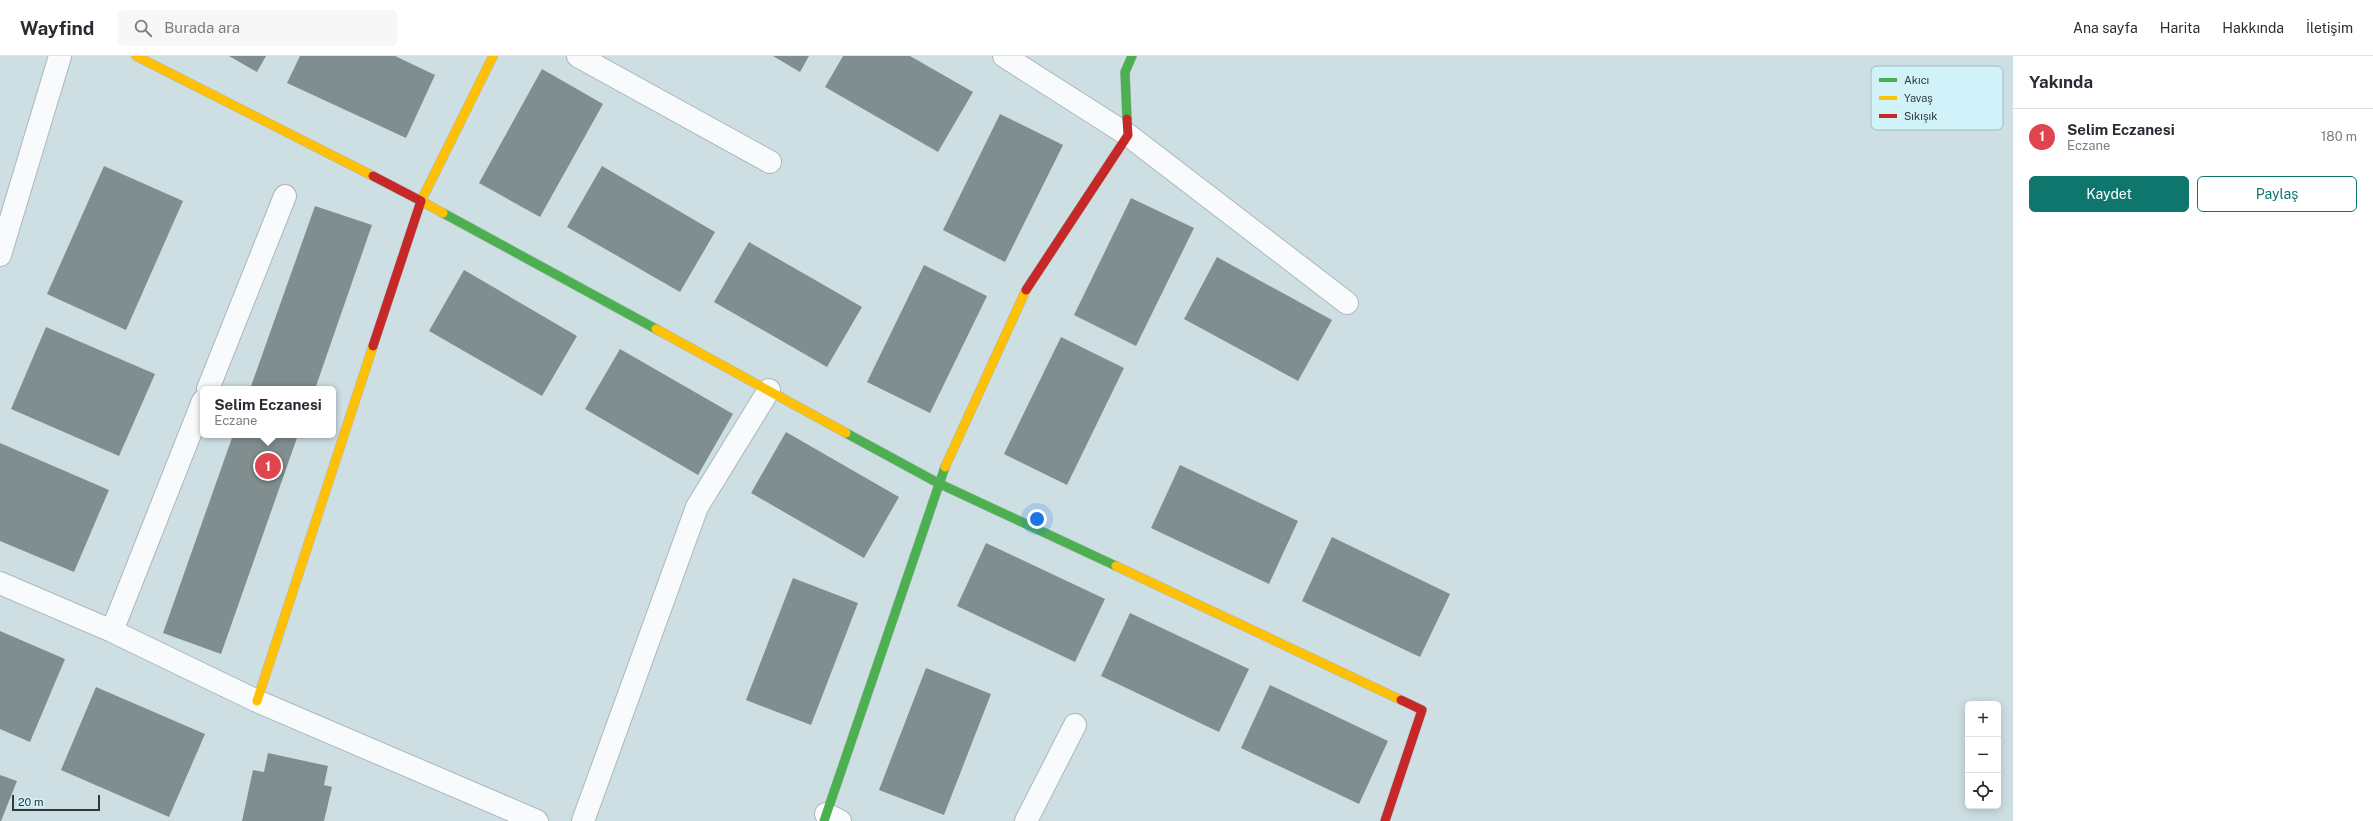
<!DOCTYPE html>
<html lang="tr">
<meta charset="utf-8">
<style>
:root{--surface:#fff;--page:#f7f7f7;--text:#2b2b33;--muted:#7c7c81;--line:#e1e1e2;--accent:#0f766e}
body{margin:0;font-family:"Public Sans",sans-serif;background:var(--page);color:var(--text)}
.controls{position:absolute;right:12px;bottom:12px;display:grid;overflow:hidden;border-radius:6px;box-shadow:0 2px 10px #0003}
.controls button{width:36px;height:36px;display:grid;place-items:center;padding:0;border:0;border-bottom:1px solid var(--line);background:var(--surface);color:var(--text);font:20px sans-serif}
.scale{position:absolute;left:12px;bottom:10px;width:88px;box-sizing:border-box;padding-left:4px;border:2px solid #2d3a3c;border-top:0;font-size:11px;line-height:14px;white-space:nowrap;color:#2d3a3c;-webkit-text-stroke:3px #d2f2fa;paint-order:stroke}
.you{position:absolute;left:1037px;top:463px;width:14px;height:14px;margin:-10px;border:3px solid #fff;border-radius:50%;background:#1a73e8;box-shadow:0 0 0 6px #1a73e833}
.badge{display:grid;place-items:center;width:26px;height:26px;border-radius:50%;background:var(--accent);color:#fff;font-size:13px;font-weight:700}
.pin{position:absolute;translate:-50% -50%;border:2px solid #fff;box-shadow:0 1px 4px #0006}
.popup{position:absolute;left:200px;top:330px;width:136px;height:52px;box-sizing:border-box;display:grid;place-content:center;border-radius:6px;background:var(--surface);filter:drop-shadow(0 1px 3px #0005);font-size:13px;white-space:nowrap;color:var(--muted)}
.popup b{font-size:15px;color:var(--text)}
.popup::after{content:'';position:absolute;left:50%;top:100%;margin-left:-8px;border:8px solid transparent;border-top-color:var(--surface)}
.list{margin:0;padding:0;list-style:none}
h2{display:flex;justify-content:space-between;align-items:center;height:52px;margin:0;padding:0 16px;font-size:17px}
h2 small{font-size:13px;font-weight:400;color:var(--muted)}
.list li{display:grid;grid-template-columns:26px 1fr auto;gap:12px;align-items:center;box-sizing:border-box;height:56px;padding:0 16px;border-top:1px solid var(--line)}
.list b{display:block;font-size:15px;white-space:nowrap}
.list p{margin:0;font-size:13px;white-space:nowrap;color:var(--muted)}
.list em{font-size:13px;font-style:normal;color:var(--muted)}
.actions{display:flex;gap:8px;padding:12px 16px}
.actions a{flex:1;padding:9px 0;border:1px solid var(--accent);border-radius:6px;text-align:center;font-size:14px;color:var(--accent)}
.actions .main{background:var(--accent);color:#fff}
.icon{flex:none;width:22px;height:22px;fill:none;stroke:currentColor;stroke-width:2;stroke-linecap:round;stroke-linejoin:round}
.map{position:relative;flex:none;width:2013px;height:765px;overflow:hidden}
header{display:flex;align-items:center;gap:24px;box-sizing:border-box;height:56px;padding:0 20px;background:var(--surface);border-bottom:1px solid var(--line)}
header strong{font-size:19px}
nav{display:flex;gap:22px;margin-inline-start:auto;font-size:14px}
.search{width:280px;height:36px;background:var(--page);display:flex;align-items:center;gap:10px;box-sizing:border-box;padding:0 14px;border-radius:6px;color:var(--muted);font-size:15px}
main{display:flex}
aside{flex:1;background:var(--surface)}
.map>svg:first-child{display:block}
.building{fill:#808e8f}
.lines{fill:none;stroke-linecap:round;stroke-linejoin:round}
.street-casing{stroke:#aab8bc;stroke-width:24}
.fast-casing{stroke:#aab8bc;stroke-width:10}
.slow-casing{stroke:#aab8bc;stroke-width:10}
.jam-casing{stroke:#aab8bc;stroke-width:10}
.street{stroke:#f8fafb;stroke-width:22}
.fast{stroke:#4caf50;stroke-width:9}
.slow{stroke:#ffc107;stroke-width:9}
.jam{stroke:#c62828;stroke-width:9}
.key{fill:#d2f2fa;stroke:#a0bbc1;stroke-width:1}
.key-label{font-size:11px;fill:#2d3a3c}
</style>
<header>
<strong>Wayfind</strong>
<div class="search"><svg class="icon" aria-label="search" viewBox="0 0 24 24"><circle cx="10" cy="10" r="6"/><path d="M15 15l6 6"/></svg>Burada ara</div>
<nav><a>Ana sayfa</a><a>Harita</a><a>Hakkında</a><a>İletişim</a></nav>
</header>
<main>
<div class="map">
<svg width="2013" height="765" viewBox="0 0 2013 765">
<rect width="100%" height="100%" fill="#cedfe4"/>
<path class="building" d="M 229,0 L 266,0 L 257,16 Z
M 300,0 L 395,0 L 435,19 L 406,82 L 287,27 Z
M 773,0 L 809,0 L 800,16 Z
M 843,0 L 910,0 L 973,36 L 938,96 L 825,31 Z
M 542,13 L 603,48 L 540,161 L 479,127 Z
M 1000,58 L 1063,89 L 1005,206 L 943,174 Z
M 104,110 L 183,145 L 126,274 L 47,238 Z
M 602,110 L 715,176 L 680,236 L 567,171 Z
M 1131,142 L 1194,172 L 1136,290 L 1074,259 Z
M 315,150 L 372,169 L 315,333 L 250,333 Z
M 749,186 L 862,251 L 827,311 L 714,246 Z
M 1217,201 L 1332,264 L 1298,325 L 1184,263 Z
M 924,209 L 987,240 L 930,357 L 867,326 Z
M 464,214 L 577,280 L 542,340 L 429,275 Z
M 46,271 L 155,318 L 119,400 L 11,353 Z
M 1061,281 L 1124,312 L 1067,429 L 1004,398 Z
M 620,293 L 733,358 L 698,419 L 585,353 Z
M 786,376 L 899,441 L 864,502 L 751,437 Z
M 233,379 L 298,379 L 221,598 L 163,577 Z
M 0,387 L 109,434 L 74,516 L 0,485 Z
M 1180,409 L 1298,465 L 1269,528 L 1151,472 Z
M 1332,481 L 1450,538 L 1420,601 L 1302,545 Z
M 986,487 L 1105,543 L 1075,606 L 957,550 Z
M 793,522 L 858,547 L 811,669 L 746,644 Z
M 1130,557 L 1249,613 L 1219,676 L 1101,620 Z
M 0,575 L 65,603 L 30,686 L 0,673 Z
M 926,612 L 991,638 L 944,759 L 879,734 Z
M 1270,629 L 1388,685 L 1359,748 L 1241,692 Z
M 96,631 L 205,678 L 169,761 L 61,714 Z
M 268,697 L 328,710 L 324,729 L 332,731 L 324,765 L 242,765 L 253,714 L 264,716 Z
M 0,719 L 17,725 L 1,765 L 0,765 Z"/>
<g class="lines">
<defs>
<path id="street" d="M 578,0 L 770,106
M 1004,0 L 1128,79 L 1347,247
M 0,199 L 60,0
M 208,333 L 285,140
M 0,527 L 112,575 L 257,645 L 537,765
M 112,575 L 203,345
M 826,758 L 840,765
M 583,765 L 697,451 L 769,334
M 1026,765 L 1075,669"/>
<path id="fast" d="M 1127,63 L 1125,16 L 1132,0
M 443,157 L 656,273
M 846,377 L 938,427 L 1116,510
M 824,765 L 945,411"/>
<path id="slow" d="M 136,0 L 373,120
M 443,157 L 421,145 L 493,0
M 656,273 L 846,377
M 945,411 L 1026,234
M 1116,510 L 1401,644
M 257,645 L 373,290"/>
<path id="jam" d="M 373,120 L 421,145 L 373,290
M 1026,234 L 1128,79 L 1127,63
M 1385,765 L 1422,654 L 1401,644"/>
</defs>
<use href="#street" class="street-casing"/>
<use href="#fast" class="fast-casing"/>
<use href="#slow" class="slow-casing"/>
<use href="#jam" class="jam-casing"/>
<use href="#street" class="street"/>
<use href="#fast" class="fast"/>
<use href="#slow" class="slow"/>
<use href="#jam" class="jam"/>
</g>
<rect x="1871" y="10" width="132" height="64" rx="6" class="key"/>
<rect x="1879" y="22" width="18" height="4" fill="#4caf50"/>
<rect x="1879" y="40" width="18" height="4" fill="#ffc107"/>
<rect x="1879" y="58" width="18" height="4" fill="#c62828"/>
<g class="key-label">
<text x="1904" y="28">Akıcı</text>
<text x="1904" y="46">Yavaş</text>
<text x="1904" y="64">Sıkışık</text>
</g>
</svg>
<div class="controls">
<button>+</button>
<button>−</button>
<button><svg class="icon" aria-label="locate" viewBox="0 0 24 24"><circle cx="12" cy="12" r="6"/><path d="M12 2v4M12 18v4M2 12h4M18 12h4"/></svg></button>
</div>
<div class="scale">20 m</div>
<div class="you"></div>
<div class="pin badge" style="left:268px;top:410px;background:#e0444e">1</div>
<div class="popup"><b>Selim Eczanesi</b>Eczane</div>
</div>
<aside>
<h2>Yakında<small></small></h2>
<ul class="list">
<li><span class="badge" style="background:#e0444e">1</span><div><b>Selim Eczanesi</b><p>Eczane</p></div><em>180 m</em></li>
</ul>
<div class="actions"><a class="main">Kaydet</a><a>Paylaş</a></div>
</aside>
</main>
